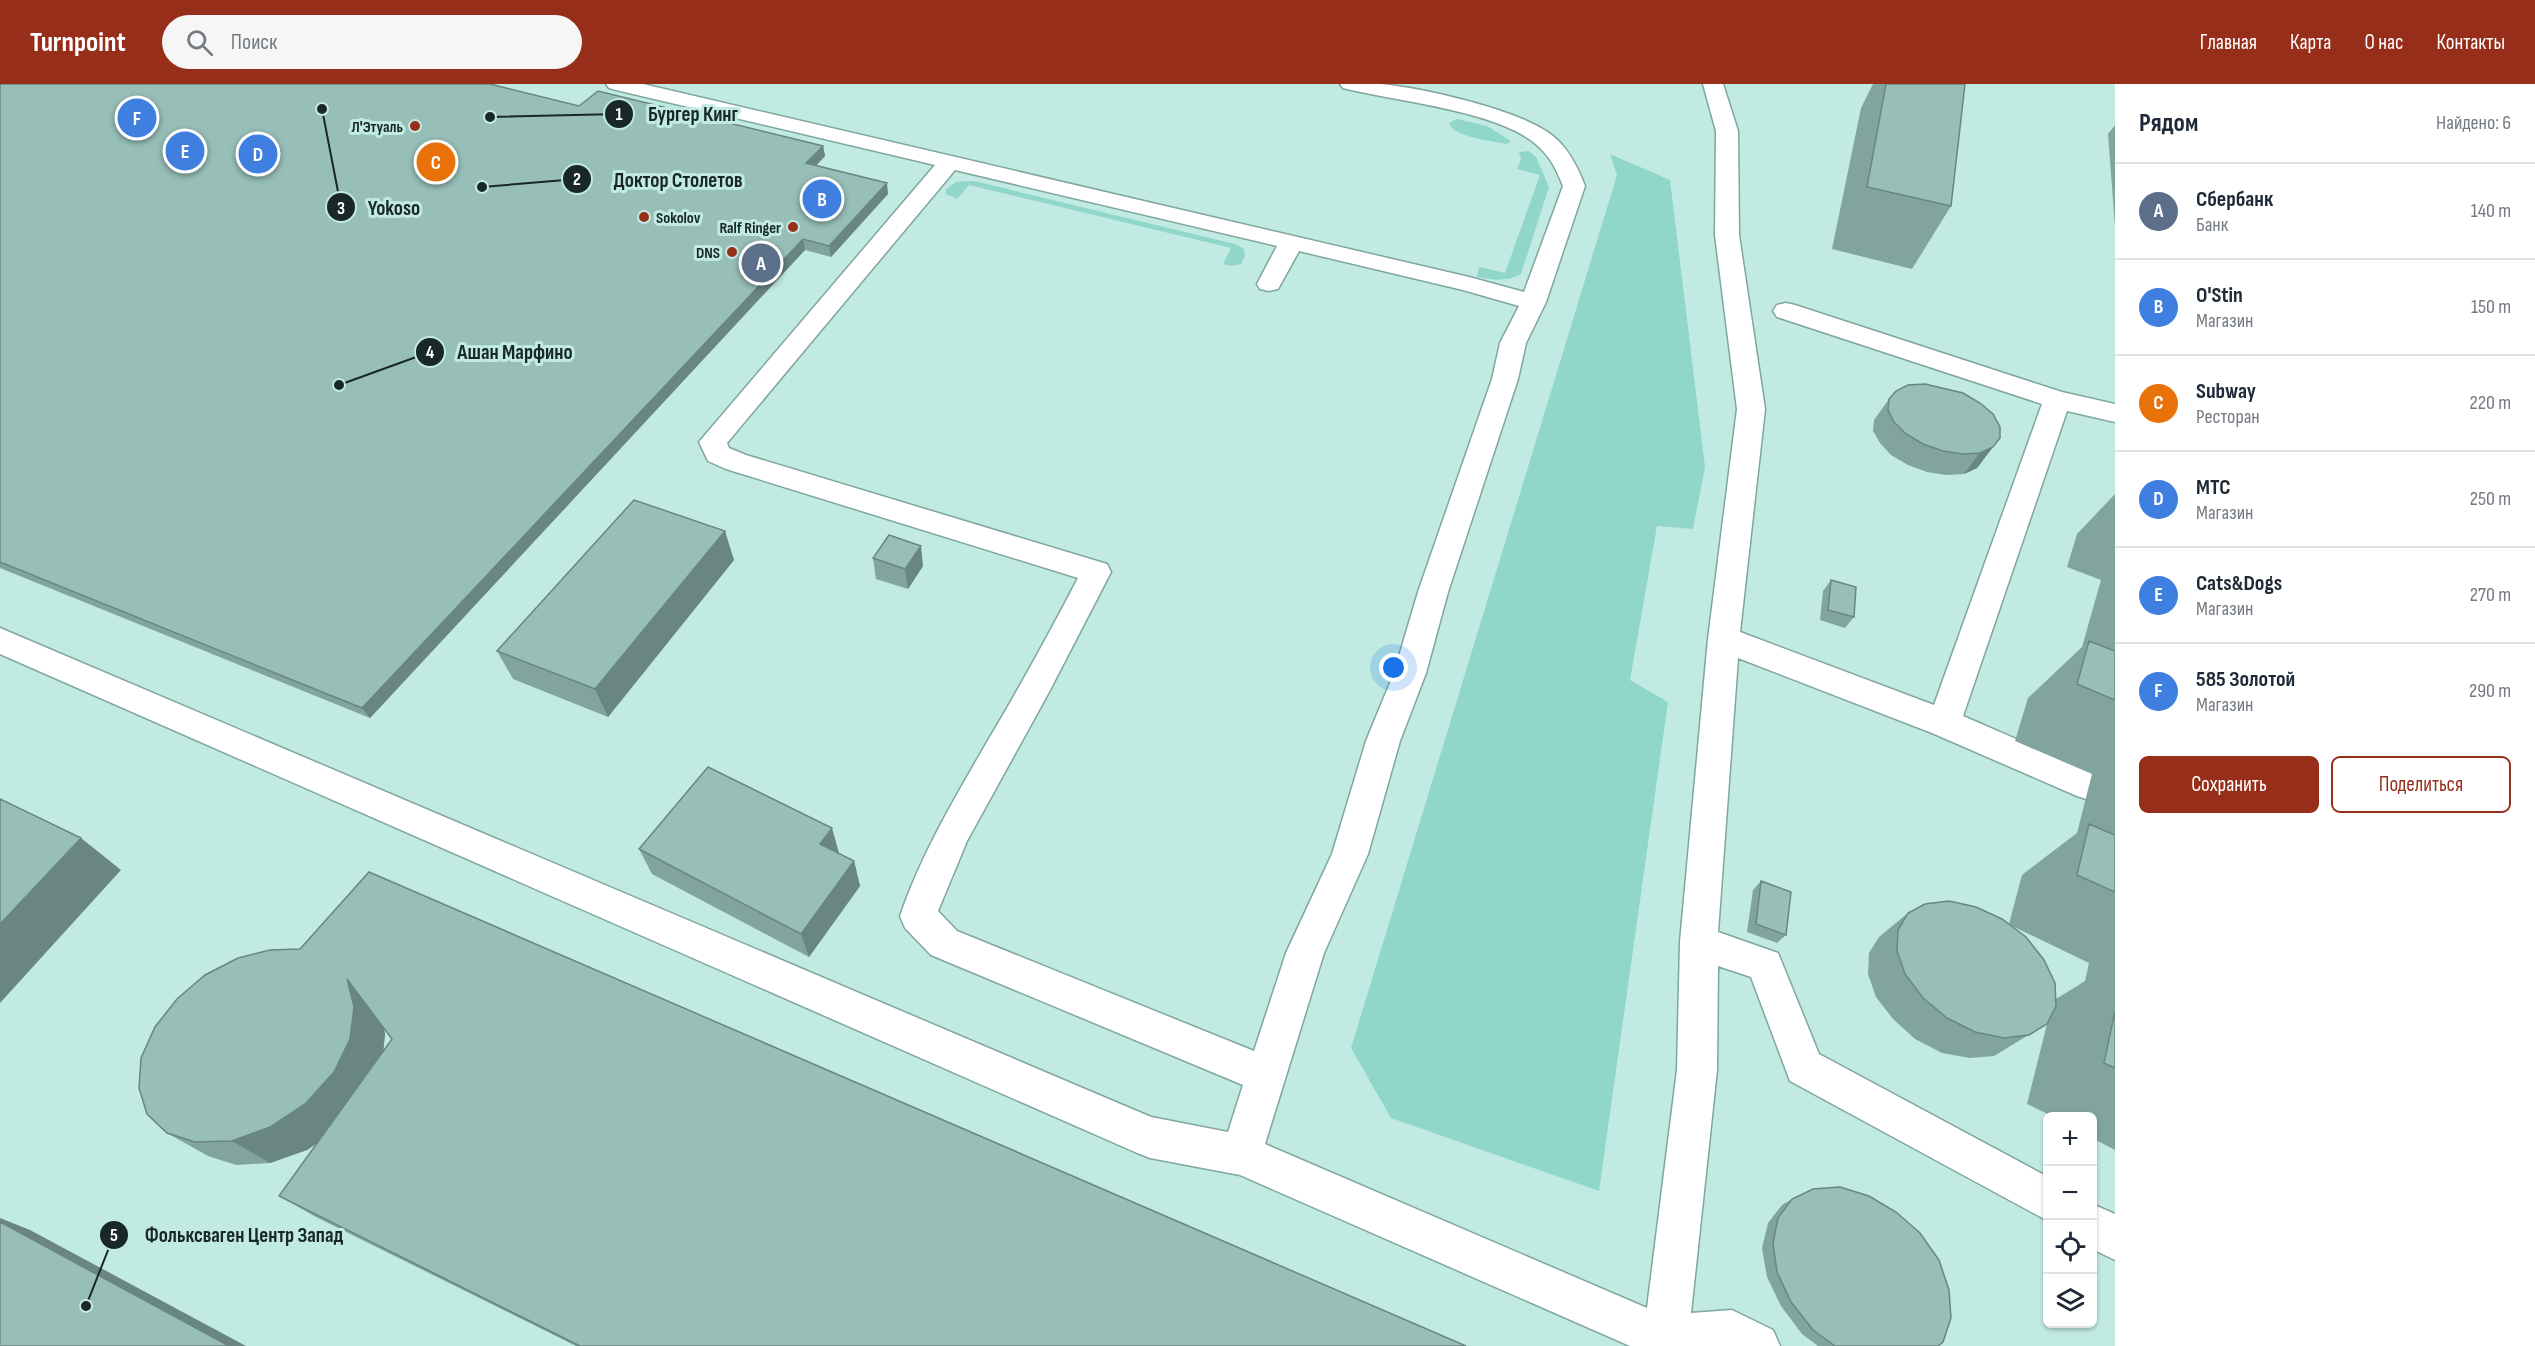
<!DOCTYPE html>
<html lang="ru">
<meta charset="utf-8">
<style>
:root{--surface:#fff;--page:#f6f6f7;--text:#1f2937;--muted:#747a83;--line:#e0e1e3;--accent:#972e1a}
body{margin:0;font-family:"Sofia Sans Condensed",sans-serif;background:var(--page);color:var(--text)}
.controls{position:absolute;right:18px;bottom:18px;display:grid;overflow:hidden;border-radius:9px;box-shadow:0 2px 4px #0004}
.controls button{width:54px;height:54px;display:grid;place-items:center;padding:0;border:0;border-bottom:2px solid var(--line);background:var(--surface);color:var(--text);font:30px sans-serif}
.you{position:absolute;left:1394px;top:584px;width:21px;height:21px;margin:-15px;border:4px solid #fff;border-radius:50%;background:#1a73e8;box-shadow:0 0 0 9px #1a73e833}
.badge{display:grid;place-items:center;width:39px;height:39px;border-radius:50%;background:var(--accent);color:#fff;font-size:20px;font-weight:700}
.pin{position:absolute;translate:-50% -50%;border:3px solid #fff;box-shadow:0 2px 6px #0006}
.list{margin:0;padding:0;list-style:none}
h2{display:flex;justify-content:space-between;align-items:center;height:78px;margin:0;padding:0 24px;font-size:26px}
h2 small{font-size:20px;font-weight:400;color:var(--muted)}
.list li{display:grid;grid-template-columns:39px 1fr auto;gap:18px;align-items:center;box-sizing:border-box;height:96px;padding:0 24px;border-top:2px solid var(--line)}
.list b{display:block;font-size:22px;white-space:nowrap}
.list p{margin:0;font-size:20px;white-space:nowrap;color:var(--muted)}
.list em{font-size:20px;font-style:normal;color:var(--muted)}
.actions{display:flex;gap:12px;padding:18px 24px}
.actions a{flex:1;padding:14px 0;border:2px solid var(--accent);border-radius:9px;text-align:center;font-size:21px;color:var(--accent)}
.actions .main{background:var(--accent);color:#fff}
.icon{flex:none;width:33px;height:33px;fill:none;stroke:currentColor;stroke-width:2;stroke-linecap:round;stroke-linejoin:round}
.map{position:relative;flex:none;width:2115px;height:1262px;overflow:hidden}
header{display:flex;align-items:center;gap:36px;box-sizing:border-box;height:84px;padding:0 30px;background:var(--accent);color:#fff}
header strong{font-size:28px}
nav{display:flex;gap:33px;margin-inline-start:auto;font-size:21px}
.search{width:420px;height:54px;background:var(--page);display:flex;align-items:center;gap:15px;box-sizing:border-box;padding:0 21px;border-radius:33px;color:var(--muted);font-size:22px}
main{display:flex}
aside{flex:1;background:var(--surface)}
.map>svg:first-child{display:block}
.green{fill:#91d6ca}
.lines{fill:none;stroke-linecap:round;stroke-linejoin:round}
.minor-casing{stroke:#7fa69f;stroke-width:3}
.minor{fill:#fff;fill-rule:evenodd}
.wall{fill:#82a49e;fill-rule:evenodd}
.shaded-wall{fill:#6a8681}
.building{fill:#97bfb8;stroke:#6a8681;stroke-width:1.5}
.poi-dot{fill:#972e1a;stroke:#c1eae3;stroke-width:2}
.labels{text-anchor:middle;stroke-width:6;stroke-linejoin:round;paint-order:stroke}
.far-poi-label{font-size:16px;font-weight:bold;fill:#192826;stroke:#c1eae3;text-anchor:end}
.leader{fill:none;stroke:#192826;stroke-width:2}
.callout-dot{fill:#192826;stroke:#c1eae3;stroke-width:2}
.mark-label{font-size:18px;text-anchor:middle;font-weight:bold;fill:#fff}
.callout-label{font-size:21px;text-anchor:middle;font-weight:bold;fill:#192826;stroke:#c1eae3;stroke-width:6;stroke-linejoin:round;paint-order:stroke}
</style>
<header>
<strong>Turnpoint</strong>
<div class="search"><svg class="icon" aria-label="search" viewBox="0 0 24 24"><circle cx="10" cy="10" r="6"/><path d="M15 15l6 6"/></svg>Поиск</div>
<nav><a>Главная</a><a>Карта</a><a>О нас</a><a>Контакты</a></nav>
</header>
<main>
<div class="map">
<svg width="2115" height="1262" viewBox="0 0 2115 1262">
<rect width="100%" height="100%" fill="#c1eae3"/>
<path class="green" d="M 1457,35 L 1487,42 L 1511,57 L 1507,60 C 1492,57 1453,53 1449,39 Z
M 1529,67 L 1536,73 L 1549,103 L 1521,190 C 1507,198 1492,196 1477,193 L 1479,183 L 1505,189 L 1540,91 L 1517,85 L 1521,75 L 1519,68 Z
M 1610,70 L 1670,96 L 1705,383 L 1693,445 L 1657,442 L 1630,596 L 1668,618 L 1599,1107 L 1391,1034 L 1351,964 L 1617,91 Z
M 974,97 L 1235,160 L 1244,165 L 1245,172 L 1241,180 L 1231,182 L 1223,180 L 1231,164 L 969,101 L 957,115 L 946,110 L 946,105 L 956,98 Z"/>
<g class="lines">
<defs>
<path id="minor" d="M 606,0 L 643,0 L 1469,193 L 1524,208 L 1563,102 C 1557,87 1551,74 1539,63 C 1503,27 1394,17 1343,4 L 1340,0 C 1353,0 1368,0 1381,0 C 1423,4 1521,26 1553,52 C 1569,65 1578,84 1585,102 L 1546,218 L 1526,259 L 1518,295 L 1448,508 L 1426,589 L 1400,657 L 1368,770 L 1324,869 L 1265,1060 L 1647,1224 L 1677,986 L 1680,858 L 1708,555 L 1737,325 L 1715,151 L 1716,47 L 1703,0 L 1723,0 L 1738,47 L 1739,151 L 1765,325 L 1740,548 L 1934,621 L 2042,320 L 1777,233 L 1773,227 L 1777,221 L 1786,219 L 1795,221 L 2062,308 L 2115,320 L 2115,338 L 2067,327 L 1963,632 L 2101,692 L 2106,702 L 2101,712 L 2089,716 L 2077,712 L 1932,649 L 1738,574 L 1718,848 L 1778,869 L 1819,970 L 2048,1093 L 2048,1137 L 1790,997 L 1751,893 L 1718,882 L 1717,986 L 1691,1229 L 1732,1226 L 1773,1246 L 1780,1262 L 1630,1262 L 1240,1091 L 1150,1074 L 1135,1068 L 0,570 L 0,544 L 1151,1033 L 1228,1048 L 1243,1001 L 931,871 L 905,844 L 900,832 C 922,768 956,712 990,653 C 1021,601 1050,548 1078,494 L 726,385 L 708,377 L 699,358 L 935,81 L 616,6 L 609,4 ZM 955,86 L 1277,162 L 1257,200 L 1260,205 L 1269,207 L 1278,205 L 1299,167 L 1463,206 L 1519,222 L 1500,259 L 1492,295 L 1418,508 L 1394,589 L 1366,657 L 1332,770 L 1286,869 L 1254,967 L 957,847 L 938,827 L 967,757 L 1049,608 L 1111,488 L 1107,480 L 746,371 L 729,364 L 727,359 Z
M 2092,1120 L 2115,1130 L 2115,1176 L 2092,1165 Z"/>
</defs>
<use href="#minor" class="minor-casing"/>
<use href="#minor" class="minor"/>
</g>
<path class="wall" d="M 0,0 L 579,22 L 823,62 L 825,72 L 816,82 L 888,110 L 831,173 L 805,166 L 370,634 L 0,484 Z
M 1873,0 L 1965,0 L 1951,122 L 1912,185 L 1832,165 L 1861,24 Z
M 2115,41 L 2115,143 L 2108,50 Z
M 1889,315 L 1993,363 L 1977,384 L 1964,390 L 1946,391 L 1927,388 L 1908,381 L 1891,371 L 1880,359 L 1873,347 L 1874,336 Z
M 2115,410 L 2115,1066 L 2092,1054 L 2092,1032 L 2052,1032 L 2027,1020 L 2047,940 L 1994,972 L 1970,974 L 1942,969 L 1915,955 L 1893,935 L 1876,913 L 1868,890 L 1869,869 L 1879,853 L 1908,829 L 2009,840 L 2022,791 L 2077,749 L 2092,690 L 2015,657 L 2028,614 L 2082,563 L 2101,496 L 2067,483 L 2077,450 ZM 2012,842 L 2089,879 L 2085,897 L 2056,915 Z
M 873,474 L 923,482 L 908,505 L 876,495 Z
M 734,476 L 608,633 L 513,595 L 497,567 Z
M 1831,496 L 1854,533 L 1845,544 L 1820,536 L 1823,507 Z
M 639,765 L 839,769 L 839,770 L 854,777 L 860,802 L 809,873 L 652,790 Z
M 1761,797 L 1786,851 L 1777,859 L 1747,848 L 1753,806 Z
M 205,891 L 1466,1262 L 576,1262 L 316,1133 L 279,1112 L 317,1059 L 307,1066 L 270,1079 L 236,1081 L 208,1072 L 167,1049 ZM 384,945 L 392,955 L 383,967 L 385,950 Z
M 1792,1115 L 1938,1262 L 1818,1262 L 1802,1250 L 1781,1222 L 1767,1193 L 1762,1164 L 1768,1139 L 1782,1121 Z"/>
<path class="shaded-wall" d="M 823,62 L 825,72 L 808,90 L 806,79 Z
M 887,99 L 888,110 L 831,173 L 829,162 Z
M 803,155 L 805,166 L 370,634 L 362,624 Z
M 1993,363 L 1977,384 L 1964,390 L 1980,369 Z
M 725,447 L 734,476 L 608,633 L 595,605 Z
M 921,462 L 923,482 L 908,505 L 905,485 Z
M 832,744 L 839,769 L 827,785 L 820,760 Z
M 81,754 L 121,786 L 0,919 L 0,840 Z
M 854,777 L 860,802 L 809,873 L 801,850 Z
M 347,895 L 378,923 L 385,950 L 382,981 L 341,1043 L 307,1066 L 270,1079 L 232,1057 Z
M 0,1134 L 30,1146 L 246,1262 L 229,1262 L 0,1138 Z"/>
<path class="building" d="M 0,0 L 490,0 L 579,22 L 598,7 L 823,62 L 806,79 L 887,99 L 829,162 L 803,155 L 362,624 L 0,478 Z
M 1886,0 L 1965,0 L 1951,122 L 1867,103 Z
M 1925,300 L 1963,309 L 1980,319 L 1993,330 L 2000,343 L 2000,354 L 1993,363 L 1980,369 L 1963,370 L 1943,367 L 1923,360 L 1906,350 L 1894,338 L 1888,326 L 1889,315 L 1896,307 L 1908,301 Z
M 634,416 L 725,447 L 595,605 L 497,567 Z
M 889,451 L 921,462 L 905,485 L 873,474 Z
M 1831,496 L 1856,503 L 1854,533 L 1828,526 Z
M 2089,557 L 2115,567 L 2115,616 L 2077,600 Z
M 708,683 L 832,744 L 820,760 L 854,777 L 801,850 L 639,765 Z
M 0,715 L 81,754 L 0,840 Z
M 2089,740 L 2115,751 L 2115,808 L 2077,791 Z
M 369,788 L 1466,1262 L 580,1262 L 279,1112 L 392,955 L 347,895 L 354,923 L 350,955 L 334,988 L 306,1019 L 270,1043 L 232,1057 L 195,1058 L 167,1049 L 147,1030 L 139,1004 L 141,974 L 155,943 L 177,915 L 205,891 L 238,874 L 270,866 L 300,865 Z
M 1761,797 L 1791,808 L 1786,851 L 1756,840 Z
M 1949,817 L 1976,823 L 2002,835 L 2026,853 L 2044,876 L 2055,899 L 2056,922 L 2047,940 L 2029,951 L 2004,954 L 1975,948 L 1947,934 L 1923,914 L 1905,890 L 1897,867 L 1898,846 L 1908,829 L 1925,820 Z
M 2115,927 L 2115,984 L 2104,979 Z
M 1840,1103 L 1869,1112 L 1896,1128 L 1920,1149 L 1939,1176 L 1949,1206 L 1951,1234 L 1943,1258 L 1938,1262 L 1835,1262 L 1813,1246 L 1791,1218 L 1777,1188 L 1773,1159 L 1778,1134 L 1792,1115 L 1813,1105 Z
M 0,1138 L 229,1262 L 0,1262 Z"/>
<g class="poi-dot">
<circle cx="415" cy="42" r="6"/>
<circle cx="644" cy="133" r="6"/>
<circle cx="793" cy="143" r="6"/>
<circle cx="732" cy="168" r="6"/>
</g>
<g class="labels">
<g class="far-poi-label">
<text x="403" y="48">Л'Этуаль</text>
<text x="656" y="139" text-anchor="start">Sokolov</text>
<text x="781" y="149">Ralf Ringer</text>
<text x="720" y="174">DNS</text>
</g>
</g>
<path class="leader" d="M490 33L619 30M482 103L577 95M322 25L341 123M339 301L430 268M86 1222L114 1151"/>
<g class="callout-dot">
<circle cx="490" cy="33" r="6"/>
<circle cx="482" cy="103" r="6"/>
<circle cx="322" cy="25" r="6"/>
<circle cx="339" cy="301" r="6"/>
<circle cx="86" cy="1222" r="6"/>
<circle cx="619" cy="30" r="15"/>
<circle cx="577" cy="95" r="15"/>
<circle cx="341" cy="123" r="15"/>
<circle cx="430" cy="268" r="15"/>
<circle cx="114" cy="1151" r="15"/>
</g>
<g class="mark-label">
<text x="619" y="36">1</text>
<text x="577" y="101">2</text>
<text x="341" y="130">3</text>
<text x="430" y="274">4</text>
<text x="114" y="1157">5</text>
</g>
<g class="callout-label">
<text x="693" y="37">Бургер Кинг</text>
<text x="678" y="103">Доктор Столетов</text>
<text x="394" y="131">Yokoso</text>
<text x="515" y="275">Ашан Марфино</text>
<text x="244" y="1158">Фольксваген Центр Запад</text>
</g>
</svg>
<div class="controls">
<button>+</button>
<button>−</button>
<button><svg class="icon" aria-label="locate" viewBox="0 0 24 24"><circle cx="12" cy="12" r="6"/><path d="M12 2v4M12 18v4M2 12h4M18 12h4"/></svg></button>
<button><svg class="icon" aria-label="layers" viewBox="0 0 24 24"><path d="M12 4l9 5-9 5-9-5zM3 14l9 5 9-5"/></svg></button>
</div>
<div class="you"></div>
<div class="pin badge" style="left:761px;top:179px;background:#5c6f8a">A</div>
<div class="pin badge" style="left:822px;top:115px;background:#3f7fe0">B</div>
<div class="pin badge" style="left:436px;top:78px;background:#e8710a">C</div>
<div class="pin badge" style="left:258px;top:70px;background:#3f7fe0">D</div>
<div class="pin badge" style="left:185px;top:67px;background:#3f7fe0">E</div>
<div class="pin badge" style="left:137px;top:34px;background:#3f7fe0">F</div>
</div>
<aside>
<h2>Рядом<small>Найдено: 6</small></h2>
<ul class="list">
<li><span class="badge" style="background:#5c6f8a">A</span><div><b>Сбербанк</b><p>Банк</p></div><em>140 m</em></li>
<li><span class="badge" style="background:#3f7fe0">B</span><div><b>O'Stin</b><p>Магазин</p></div><em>150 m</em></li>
<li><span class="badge" style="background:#e8710a">C</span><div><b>Subway</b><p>Ресторан</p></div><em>220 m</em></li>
<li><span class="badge" style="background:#3f7fe0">D</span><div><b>МТС</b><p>Магазин</p></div><em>250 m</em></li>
<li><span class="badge" style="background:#3f7fe0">E</span><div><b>Cats&amp;Dogs</b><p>Магазин</p></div><em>270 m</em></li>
<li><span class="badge" style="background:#3f7fe0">F</span><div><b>585 Золотой</b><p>Магазин</p></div><em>290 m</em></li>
</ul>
<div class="actions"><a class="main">Сохранить</a><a>Поделиться</a></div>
</aside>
</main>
